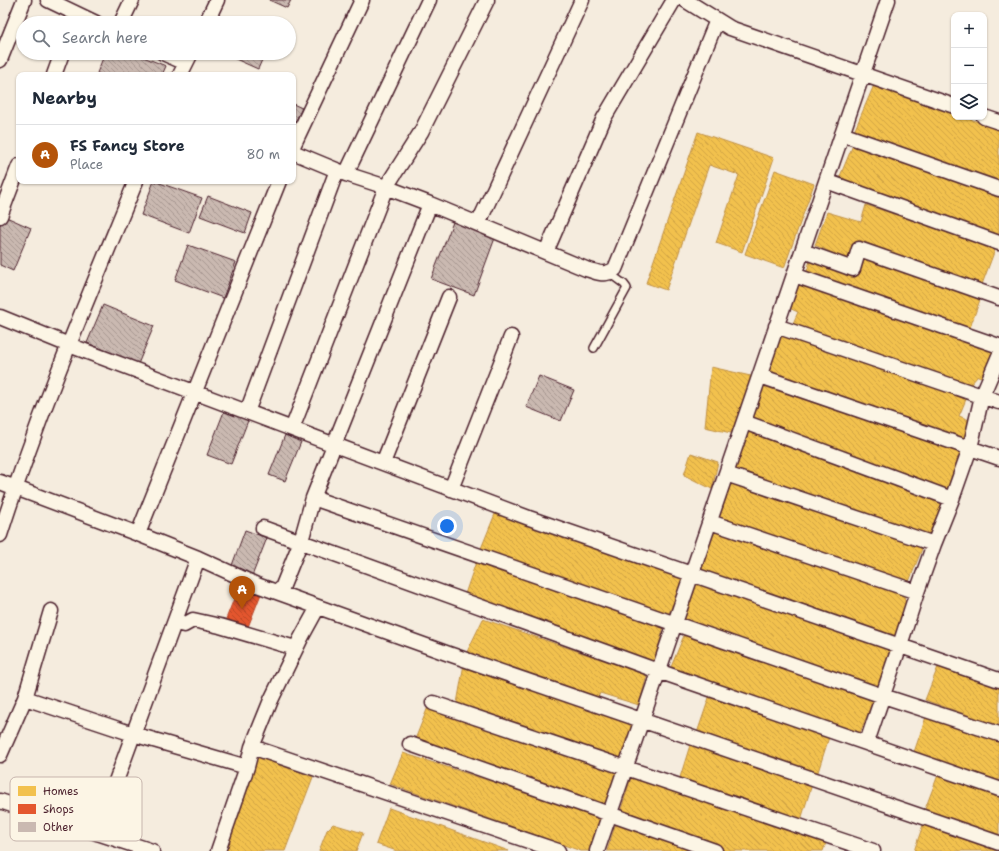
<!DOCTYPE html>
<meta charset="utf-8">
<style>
:root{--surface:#fff;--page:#f6f6f7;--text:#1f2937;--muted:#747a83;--line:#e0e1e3;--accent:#b45309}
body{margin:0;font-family:"Shantell Sans",sans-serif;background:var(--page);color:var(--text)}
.controls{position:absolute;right:12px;top:12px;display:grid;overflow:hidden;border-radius:8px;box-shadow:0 1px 3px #0004}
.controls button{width:36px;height:36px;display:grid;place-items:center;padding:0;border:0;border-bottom:1px solid var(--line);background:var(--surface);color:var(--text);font:20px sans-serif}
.you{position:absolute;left:447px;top:526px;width:14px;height:14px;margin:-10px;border:3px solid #fff;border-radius:50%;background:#1a73e8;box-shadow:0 0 0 6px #1a73e833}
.badge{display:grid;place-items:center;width:26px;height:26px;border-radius:50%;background:var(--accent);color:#fff;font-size:13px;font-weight:700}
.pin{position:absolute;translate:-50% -33px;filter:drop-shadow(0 1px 2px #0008)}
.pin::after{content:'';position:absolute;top:21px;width:14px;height:12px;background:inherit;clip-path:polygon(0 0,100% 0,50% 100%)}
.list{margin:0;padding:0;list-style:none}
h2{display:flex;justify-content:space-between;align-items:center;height:52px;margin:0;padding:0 16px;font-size:17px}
h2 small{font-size:13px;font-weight:400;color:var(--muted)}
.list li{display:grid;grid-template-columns:26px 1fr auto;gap:12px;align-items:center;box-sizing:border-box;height:60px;padding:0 16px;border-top:1px solid var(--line)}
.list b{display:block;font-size:15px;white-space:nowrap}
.list p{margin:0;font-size:13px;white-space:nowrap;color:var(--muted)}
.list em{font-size:13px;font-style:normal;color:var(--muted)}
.icon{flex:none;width:22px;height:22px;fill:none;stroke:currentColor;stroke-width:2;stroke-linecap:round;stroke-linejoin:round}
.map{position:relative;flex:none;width:999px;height:851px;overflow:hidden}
.search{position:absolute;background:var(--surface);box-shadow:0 1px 3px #0004;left:16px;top:16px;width:280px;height:44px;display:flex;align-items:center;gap:10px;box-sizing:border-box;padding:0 14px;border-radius:22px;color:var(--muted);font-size:15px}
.panel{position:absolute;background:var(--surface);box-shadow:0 1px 3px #0004;left:16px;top:72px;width:280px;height:112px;border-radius:8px}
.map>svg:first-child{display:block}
.homes{fill:url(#homes-back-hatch);stroke:#c09044}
.shops{fill:url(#shops-back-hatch);stroke:#b6462d}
.building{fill:url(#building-back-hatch);stroke:#4a1f2b}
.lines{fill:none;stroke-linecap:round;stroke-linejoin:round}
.lane-casing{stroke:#4a1f2b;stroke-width:10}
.street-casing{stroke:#4a1f2b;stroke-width:17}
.lane{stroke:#fcf5e5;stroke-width:7}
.street{stroke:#fcf5e5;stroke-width:14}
.key{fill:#fcf5e5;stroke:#c7b5ad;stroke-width:1}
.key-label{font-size:11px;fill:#4a1f2b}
</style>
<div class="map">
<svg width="999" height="851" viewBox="0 0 999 851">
<defs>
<pattern id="homes-back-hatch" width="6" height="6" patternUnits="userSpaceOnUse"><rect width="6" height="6" fill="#f2c14e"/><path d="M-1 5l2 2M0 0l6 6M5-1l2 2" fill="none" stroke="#d1a544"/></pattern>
<pattern id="shops-back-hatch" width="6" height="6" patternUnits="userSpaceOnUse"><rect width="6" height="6" fill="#e4572e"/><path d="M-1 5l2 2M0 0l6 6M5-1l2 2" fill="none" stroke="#bb4727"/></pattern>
<pattern id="building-back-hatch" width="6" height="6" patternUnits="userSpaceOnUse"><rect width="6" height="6" fill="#cab9b1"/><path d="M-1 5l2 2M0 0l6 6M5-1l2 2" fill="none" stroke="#a69690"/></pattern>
</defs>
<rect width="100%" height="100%" fill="#f5ecde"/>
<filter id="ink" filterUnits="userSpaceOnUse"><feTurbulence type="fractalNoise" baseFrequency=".025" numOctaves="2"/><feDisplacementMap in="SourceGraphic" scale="8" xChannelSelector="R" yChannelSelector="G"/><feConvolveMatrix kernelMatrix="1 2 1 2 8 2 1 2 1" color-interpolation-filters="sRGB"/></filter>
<g filter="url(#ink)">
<path class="homes" d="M 874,85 L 954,114 L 954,117 L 964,117 L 999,129 L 999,180 L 853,134 Z
M 698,132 L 774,158 L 742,252 L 716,243 L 739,175 L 709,165 L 666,290 L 646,283 Z
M 853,145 L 999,193 L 999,238 L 838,181 Z
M 775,170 L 814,184 L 784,268 L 745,254 Z
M 866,205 L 996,247 L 981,287 L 859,240 L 850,261 L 815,245 L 827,212 L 861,222 Z
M 861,254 L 981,297 L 968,333 L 806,275 L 811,257 L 855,272 Z
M 798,284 L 996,349 L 986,378 L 978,376 L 970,385 L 791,328 L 798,312 L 789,308 Z
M 779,332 L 967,397 L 959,416 L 972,421 L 967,442 L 766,374 Z
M 711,367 L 755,377 L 731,433 L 705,427 Z
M 760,385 L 962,452 L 949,492 L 749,420 Z
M 745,430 L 943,499 L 932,540 L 732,470 Z
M 691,453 L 718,462 L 712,489 L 684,475 Z
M 732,476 L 923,546 L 907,587 L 717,519 Z
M 495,514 L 686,577 L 668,615 L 480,551 Z
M 714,526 L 903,591 L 907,610 L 895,639 L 697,572 Z
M 476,562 L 664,626 L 654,662 L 465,594 Z
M 696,582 L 896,649 L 881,689 L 681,621 Z
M 483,619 L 647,675 L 639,705 L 600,693 L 596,702 L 464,658 Z
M 685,633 L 874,699 L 859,735 L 671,667 Z
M 464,664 L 634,723 L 621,761 L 456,709 Z
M 938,667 L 999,688 L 999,726 L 925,700 Z
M 710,695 L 830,734 L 817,775 L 696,736 Z
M 428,707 L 620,769 L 606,810 L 414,742 Z
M 927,714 L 999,740 L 999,788 L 912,758 Z
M 691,742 L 813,781 L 800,823 L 678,784 Z
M 403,753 L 602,817 L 591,851 L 581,851 L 390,784 Z
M 257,757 L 313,777 L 285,851 L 224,851 Z
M 938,775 L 999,795 L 999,844 L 922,817 Z
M 631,778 L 827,840 L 823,851 L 718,851 L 619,816 Z
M 389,808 L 509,851 L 397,851 L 376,844 Z
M 617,820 L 698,851 L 607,851 Z
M 333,824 L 363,833 L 356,851 L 319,851 L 327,830 Z
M 923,825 L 999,851 L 914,851 Z"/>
<path class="shops" d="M 239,586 L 261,594 L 246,632 L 224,624 Z"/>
<path class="building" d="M 269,0 L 291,0 L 287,8 Z
M 105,53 L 133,53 L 166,66 L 162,75 L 102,75 L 97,73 Z
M 222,53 L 265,53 L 258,69 Z
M 293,104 L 302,108 L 293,127 Z
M 154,181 L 202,198 L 189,233 L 141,215 Z
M 208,196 L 252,213 L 245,233 L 200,216 Z
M 4,216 L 31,228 L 13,271 L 0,265 L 0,225 Z
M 453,222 L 495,238 L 474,295 L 431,279 Z
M 188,245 L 236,262 L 223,298 L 175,280 Z
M 103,305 L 154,326 L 138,364 L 87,343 Z
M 539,376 L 574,390 L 561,421 L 526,407 Z
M 225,409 L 249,418 L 231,464 L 207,455 Z
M 285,435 L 301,442 L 285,481 L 269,475 Z
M 245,530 L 267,538 L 252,576 L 231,568 Z"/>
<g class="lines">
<defs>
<path id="lane" d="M 594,348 L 627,288 L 624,284 L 609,273"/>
<path id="street" d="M 48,0 L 96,23
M 685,0 L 730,28 L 954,106
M 121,23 L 132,0
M 206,23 L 217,0
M 163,53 L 186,63
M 0,60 L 24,0
M 54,75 L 62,53
M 180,75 L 191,53
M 984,117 L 999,122
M 842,134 L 999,189
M 293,146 L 362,0
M 293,152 L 346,174 L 380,185 L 430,204 L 586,269 C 598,272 604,277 615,269 L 717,20
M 346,174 L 429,0
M 826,181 L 999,243
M 0,216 L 19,166
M 478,224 L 582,0
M 803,251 L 853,269 L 859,249 L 999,298
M 546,252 L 604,118 L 674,0
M 794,275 L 999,346
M 0,317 L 69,345 L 529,518 L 999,680
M 776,326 L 999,402
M 760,376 L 999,458
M 247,412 L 337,170
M 744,422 L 952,499 L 970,448 L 982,396 L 999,356
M 292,429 L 386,187 L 421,132 L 487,0
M 383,463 L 449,297
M 726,474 L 934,544 L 952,499
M 0,482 L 138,534 L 198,558 L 257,585 L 449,654 L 999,843
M 451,489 L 511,337
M 313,498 L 883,696 L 999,734
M 710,522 L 917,592 L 934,544
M 263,528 L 658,671 L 999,789
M 138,534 L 279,181
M 0,535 C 38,414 88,298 136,181
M 280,593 L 301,541 L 313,498 L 430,204
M 175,623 L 184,625 L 193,620 L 220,626 L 295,648
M 25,698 L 133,734 L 247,767
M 433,703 L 873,851
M 867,742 L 900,645 L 917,592
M 410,744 L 715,851
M 252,747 L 558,851
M 0,755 L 25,698 L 51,611
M 0,801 L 152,851
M 97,833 L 198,558
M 218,851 L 247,767 L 252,747 L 271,700 L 301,638 L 318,607
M 597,851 L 888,0"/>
</defs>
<use href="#lane" class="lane-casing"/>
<use href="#street" class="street-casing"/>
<use href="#lane" class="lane"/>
<use href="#street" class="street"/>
</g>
</g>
<rect x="10" y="777" width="132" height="64" rx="6" class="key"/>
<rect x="18" y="786" width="18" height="10" fill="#f2c14e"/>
<rect x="18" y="804" width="18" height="10" fill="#e4572e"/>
<rect x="18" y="822" width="18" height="10" fill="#cab9b1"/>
<g class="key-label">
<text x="43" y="795">Homes</text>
<text x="43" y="813">Shops</text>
<text x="43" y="831">Other</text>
</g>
</svg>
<div class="controls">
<button>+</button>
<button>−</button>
<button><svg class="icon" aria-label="layers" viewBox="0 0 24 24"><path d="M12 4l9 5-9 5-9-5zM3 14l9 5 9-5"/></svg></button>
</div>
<div class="you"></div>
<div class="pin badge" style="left:242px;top:609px">A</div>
<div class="search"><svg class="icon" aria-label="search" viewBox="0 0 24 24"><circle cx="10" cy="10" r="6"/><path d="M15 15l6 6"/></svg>Search here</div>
<section class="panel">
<h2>Nearby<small></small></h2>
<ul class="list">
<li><span class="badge">A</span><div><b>FS Fancy Store</b><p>Place</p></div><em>80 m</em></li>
</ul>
</section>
</div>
